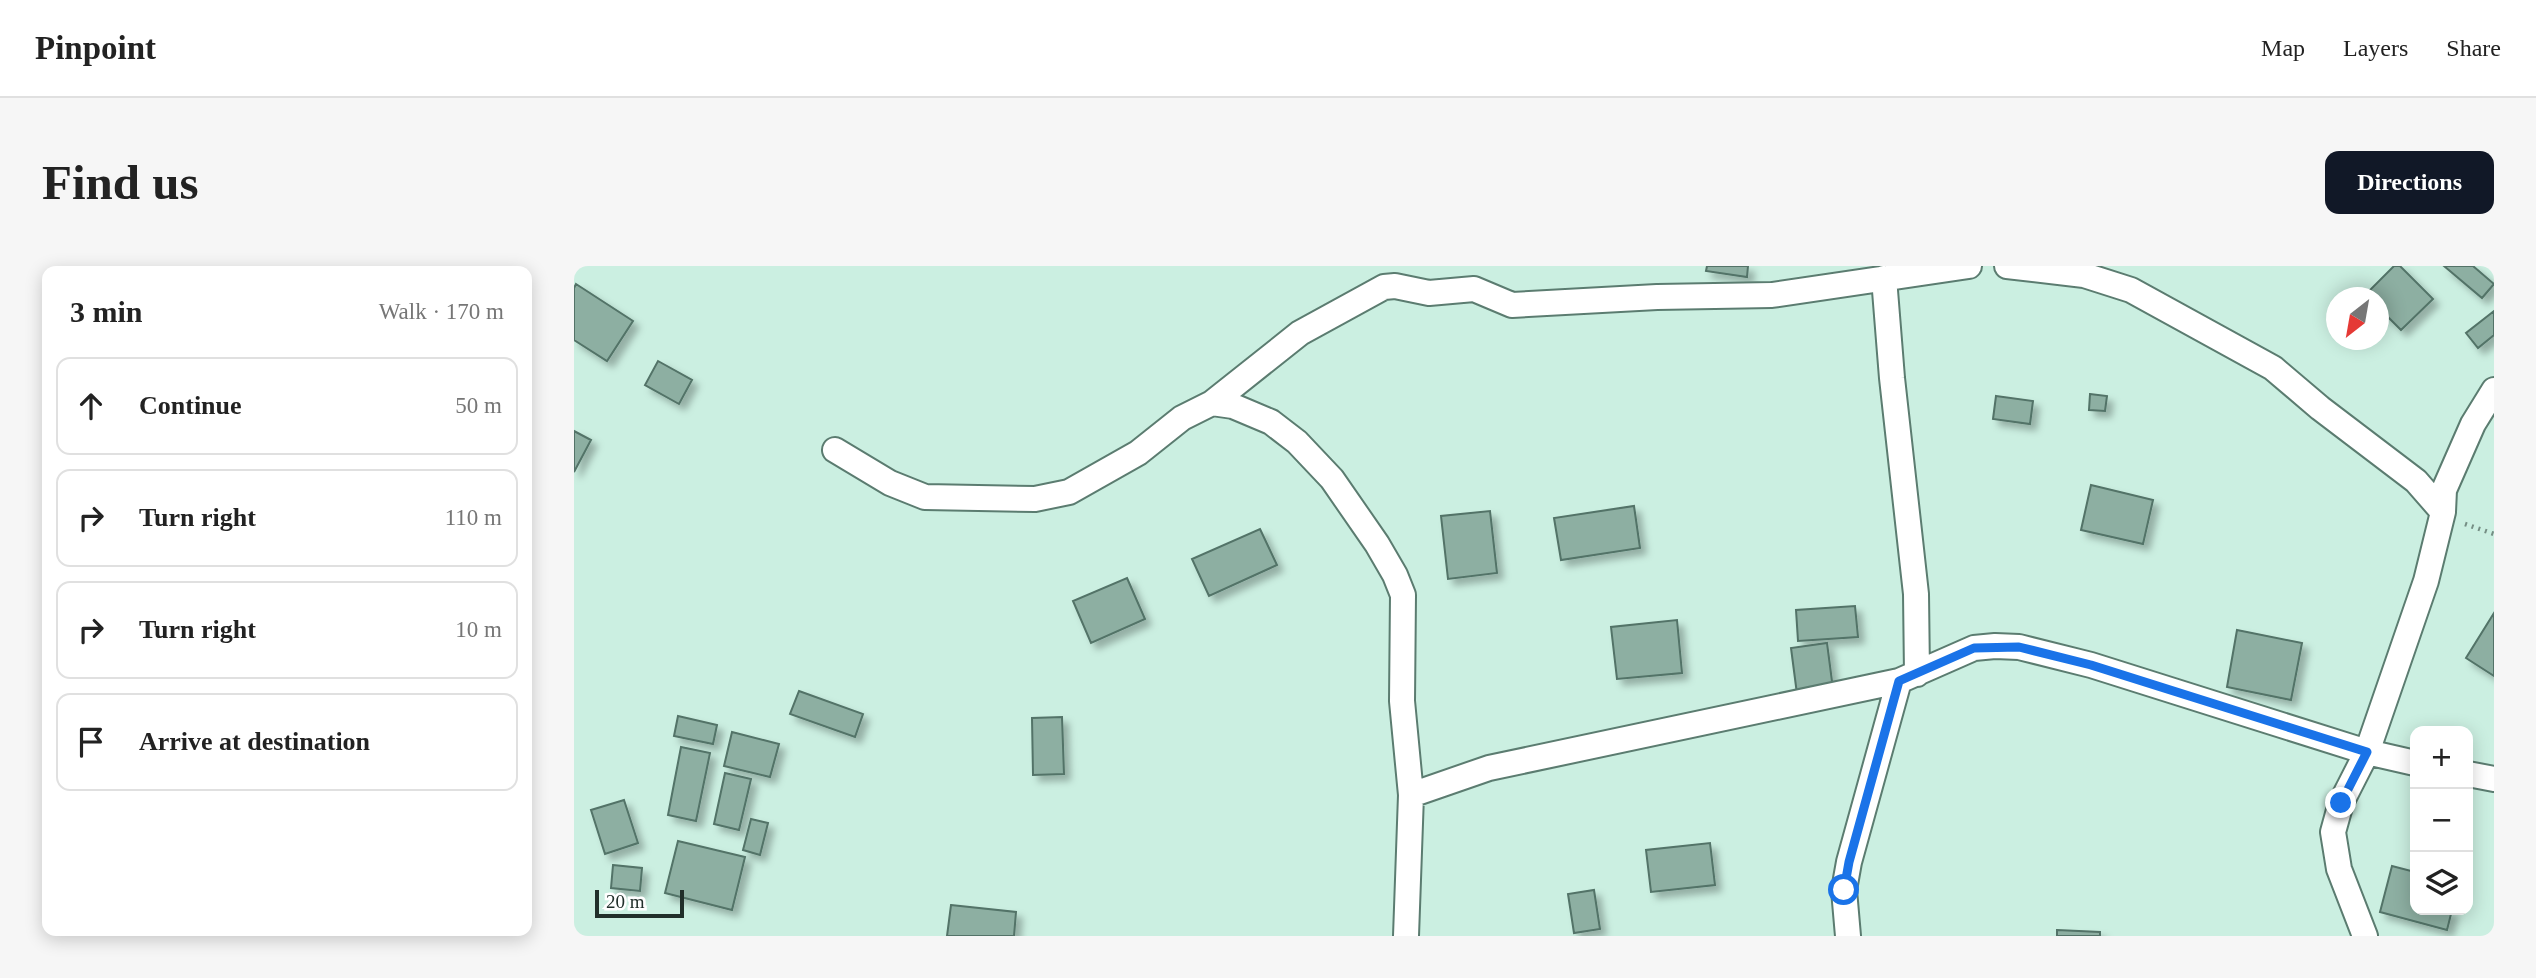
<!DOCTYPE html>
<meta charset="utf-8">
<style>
:root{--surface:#fff;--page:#f6f6f6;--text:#222;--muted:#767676;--line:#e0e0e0;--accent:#111827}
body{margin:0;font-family:Georgia,serif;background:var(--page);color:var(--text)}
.controls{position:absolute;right:21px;bottom:21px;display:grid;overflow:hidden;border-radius:14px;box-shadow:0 4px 18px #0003}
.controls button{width:63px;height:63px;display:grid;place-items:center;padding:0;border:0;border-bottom:2px solid var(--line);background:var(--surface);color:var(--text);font:35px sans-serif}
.compass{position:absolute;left:1752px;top:21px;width:63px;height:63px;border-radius:50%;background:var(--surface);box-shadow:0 4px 18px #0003;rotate:211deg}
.scale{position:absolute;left:21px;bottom:18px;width:89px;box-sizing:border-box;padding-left:7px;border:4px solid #212f2a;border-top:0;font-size:19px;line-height:24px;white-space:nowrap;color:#212f2a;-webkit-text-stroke:5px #fff;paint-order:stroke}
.stop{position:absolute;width:21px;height:21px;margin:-16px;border:5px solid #1a73e8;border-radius:50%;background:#fff}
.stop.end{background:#1a73e8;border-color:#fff;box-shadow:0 2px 7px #0008}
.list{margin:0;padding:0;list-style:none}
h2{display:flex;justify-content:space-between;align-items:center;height:91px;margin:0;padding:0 28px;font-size:30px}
h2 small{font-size:23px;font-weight:400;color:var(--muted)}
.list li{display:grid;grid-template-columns:46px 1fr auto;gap:21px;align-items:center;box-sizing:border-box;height:98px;margin:0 14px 14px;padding:0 14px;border:2px solid var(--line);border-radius:14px}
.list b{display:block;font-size:26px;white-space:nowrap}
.list em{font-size:23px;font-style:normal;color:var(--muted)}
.icon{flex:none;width:38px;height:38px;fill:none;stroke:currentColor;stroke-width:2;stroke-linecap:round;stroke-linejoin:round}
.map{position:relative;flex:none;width:1920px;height:670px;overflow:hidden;border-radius:14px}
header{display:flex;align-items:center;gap:42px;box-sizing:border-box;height:98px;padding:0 35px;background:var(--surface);border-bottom:2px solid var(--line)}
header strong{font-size:33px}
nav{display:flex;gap:38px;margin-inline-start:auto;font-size:24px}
.intro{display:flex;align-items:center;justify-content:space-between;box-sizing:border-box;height:168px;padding:0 42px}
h1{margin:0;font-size:49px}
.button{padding:18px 32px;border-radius:14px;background:var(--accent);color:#fff;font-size:24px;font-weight:700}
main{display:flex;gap:42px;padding:0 42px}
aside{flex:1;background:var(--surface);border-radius:14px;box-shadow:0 4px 18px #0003}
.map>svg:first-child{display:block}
.building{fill:#8dafa2;stroke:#527367;stroke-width:2;filter:url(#shadow)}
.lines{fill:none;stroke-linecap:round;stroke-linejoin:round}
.street-casing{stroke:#5b7c70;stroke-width:28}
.path{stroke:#758e84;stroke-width:4.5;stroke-dasharray:2 5;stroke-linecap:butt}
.street{stroke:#fff;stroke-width:24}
.route{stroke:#1a73e8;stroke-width:9}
</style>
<header>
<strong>Pinpoint</strong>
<nav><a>Map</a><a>Layers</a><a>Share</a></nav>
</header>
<div class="intro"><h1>Find us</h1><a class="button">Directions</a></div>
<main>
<aside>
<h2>3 min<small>Walk · 170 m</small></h2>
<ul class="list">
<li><svg class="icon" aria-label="ahead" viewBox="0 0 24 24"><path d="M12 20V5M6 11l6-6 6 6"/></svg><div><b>Continue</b></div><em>50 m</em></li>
<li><svg class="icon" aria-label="right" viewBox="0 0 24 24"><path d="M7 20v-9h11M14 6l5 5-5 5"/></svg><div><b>Turn right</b></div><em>110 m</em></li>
<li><svg class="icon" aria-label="right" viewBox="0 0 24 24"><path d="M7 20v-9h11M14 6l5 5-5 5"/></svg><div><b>Turn right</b></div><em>10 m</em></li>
<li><svg class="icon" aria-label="arrive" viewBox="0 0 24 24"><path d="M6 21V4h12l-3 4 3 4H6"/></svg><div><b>Arrive at destination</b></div></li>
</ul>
</aside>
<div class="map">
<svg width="1920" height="670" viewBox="0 0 1920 670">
<defs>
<filter id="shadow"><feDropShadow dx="6" dy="6" stdDeviation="3.5" flood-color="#0004"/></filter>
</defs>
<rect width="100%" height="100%" fill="#cbefe1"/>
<path class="building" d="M 1133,0 L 1174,0 L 1173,11 L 1132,5 Z
M 1820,0 L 1826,0 L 1859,33 L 1827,64 L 1804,41 L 1804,32 L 1795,32 L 1792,28 Z
M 1870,0 L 1899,0 L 1920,18 L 1908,32 Z
M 2,18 L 59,55 L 33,95 L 0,74 L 0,22 Z
M 1920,45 L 1920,69 L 1904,82 L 1892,67 Z
M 84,95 L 118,114 L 105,138 L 71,119 Z
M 1516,128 L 1533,130 L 1531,145 L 1515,144 Z
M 1422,130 L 1459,135 L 1456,158 L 1419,153 Z
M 0,165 L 17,174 L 0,206 Z
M 1517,219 L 1579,234 L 1569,278 L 1507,264 Z
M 1060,240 L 1066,282 L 987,294 L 980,252 Z
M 916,245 L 923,307 L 874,313 L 867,250 Z
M 686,263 L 703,299 L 635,330 L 618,293 Z
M 553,312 L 571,353 L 517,377 L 499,335 Z
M 1281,340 L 1284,371 L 1224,375 L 1222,344 Z
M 1920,347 L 1920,410 L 1892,392 Z
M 1103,354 L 1108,407 L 1043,413 L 1037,361 Z
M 1663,364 L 1728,377 L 1717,434 L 1653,421 Z
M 1253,377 L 1259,423 L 1223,428 L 1217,382 Z
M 225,425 L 289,448 L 281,471 L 216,448 Z
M 104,450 L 143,459 L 139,478 L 100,470 Z
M 488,451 L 490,508 L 459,509 L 458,452 Z
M 158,466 L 205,478 L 196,511 L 150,500 Z
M 107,481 L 136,487 L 122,555 L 94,549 Z
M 151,507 L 177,513 L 165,564 L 140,558 Z
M 50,534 L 64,577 L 31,588 L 17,544 Z
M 177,553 L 194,557 L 186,589 L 169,584 Z
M 104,575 L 171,591 L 158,644 L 91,627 Z
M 1136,577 L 1141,619 L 1077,626 L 1072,584 Z
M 39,599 L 68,602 L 66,625 L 37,622 Z
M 1818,600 L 1841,606 L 1841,644 L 1878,644 L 1873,664 L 1806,646 Z
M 1020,624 L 1026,663 L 1000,667 L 994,628 Z
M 377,639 L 442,646 L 440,670 L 373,670 Z
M 1483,664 L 1526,666 L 1526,670 L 1483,670 Z"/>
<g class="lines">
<defs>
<path id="street" d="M 1433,0 L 1510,9 L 1557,24 L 1699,102 L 1746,142 L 1842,215 L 1869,246
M 1310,12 L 1318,112 L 1342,328 L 1343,408
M 638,137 L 726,67 L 810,21 L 821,20 L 855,27 L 900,23 L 938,39 L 1083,31 L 1198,29 L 1395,0
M 261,184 L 316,217 L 351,231 L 461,233 L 495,226 L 564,187 L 608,152 L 638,137 L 659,140 L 697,156 L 723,176 L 758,213 L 803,278 L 821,309 L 829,329 L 828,435 L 837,529 L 832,670
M 1894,508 L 1920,513
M 837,529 L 915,502 L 1325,415 L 1400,382 L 1421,380 L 1445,381 L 1517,399 L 1793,486 L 1841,497
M 1274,670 L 1270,624 L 1275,596 L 1325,415
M 1791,670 L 1765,603 L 1759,566 L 1767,537 L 1793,486 L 1852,315 L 1869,246 L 1870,224 L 1899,158 L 1920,124"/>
</defs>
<use href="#street" class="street-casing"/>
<path class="path" d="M 1891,258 L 1920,268"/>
<use href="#street" class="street"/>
</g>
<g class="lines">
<path class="route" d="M 1270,624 L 1275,596 L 1325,415 L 1400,382 L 1445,381 L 1517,399 L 1793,486 L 1767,537"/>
</g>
</svg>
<div class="controls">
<button>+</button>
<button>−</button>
<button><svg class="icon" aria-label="layers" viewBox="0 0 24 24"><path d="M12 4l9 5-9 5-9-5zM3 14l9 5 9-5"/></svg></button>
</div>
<svg class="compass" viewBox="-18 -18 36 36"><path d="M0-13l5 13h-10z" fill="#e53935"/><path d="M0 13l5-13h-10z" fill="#767676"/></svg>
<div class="scale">20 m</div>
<div class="stop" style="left:1270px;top:624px"></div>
<div class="stop end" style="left:1767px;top:537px"></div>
</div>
</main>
